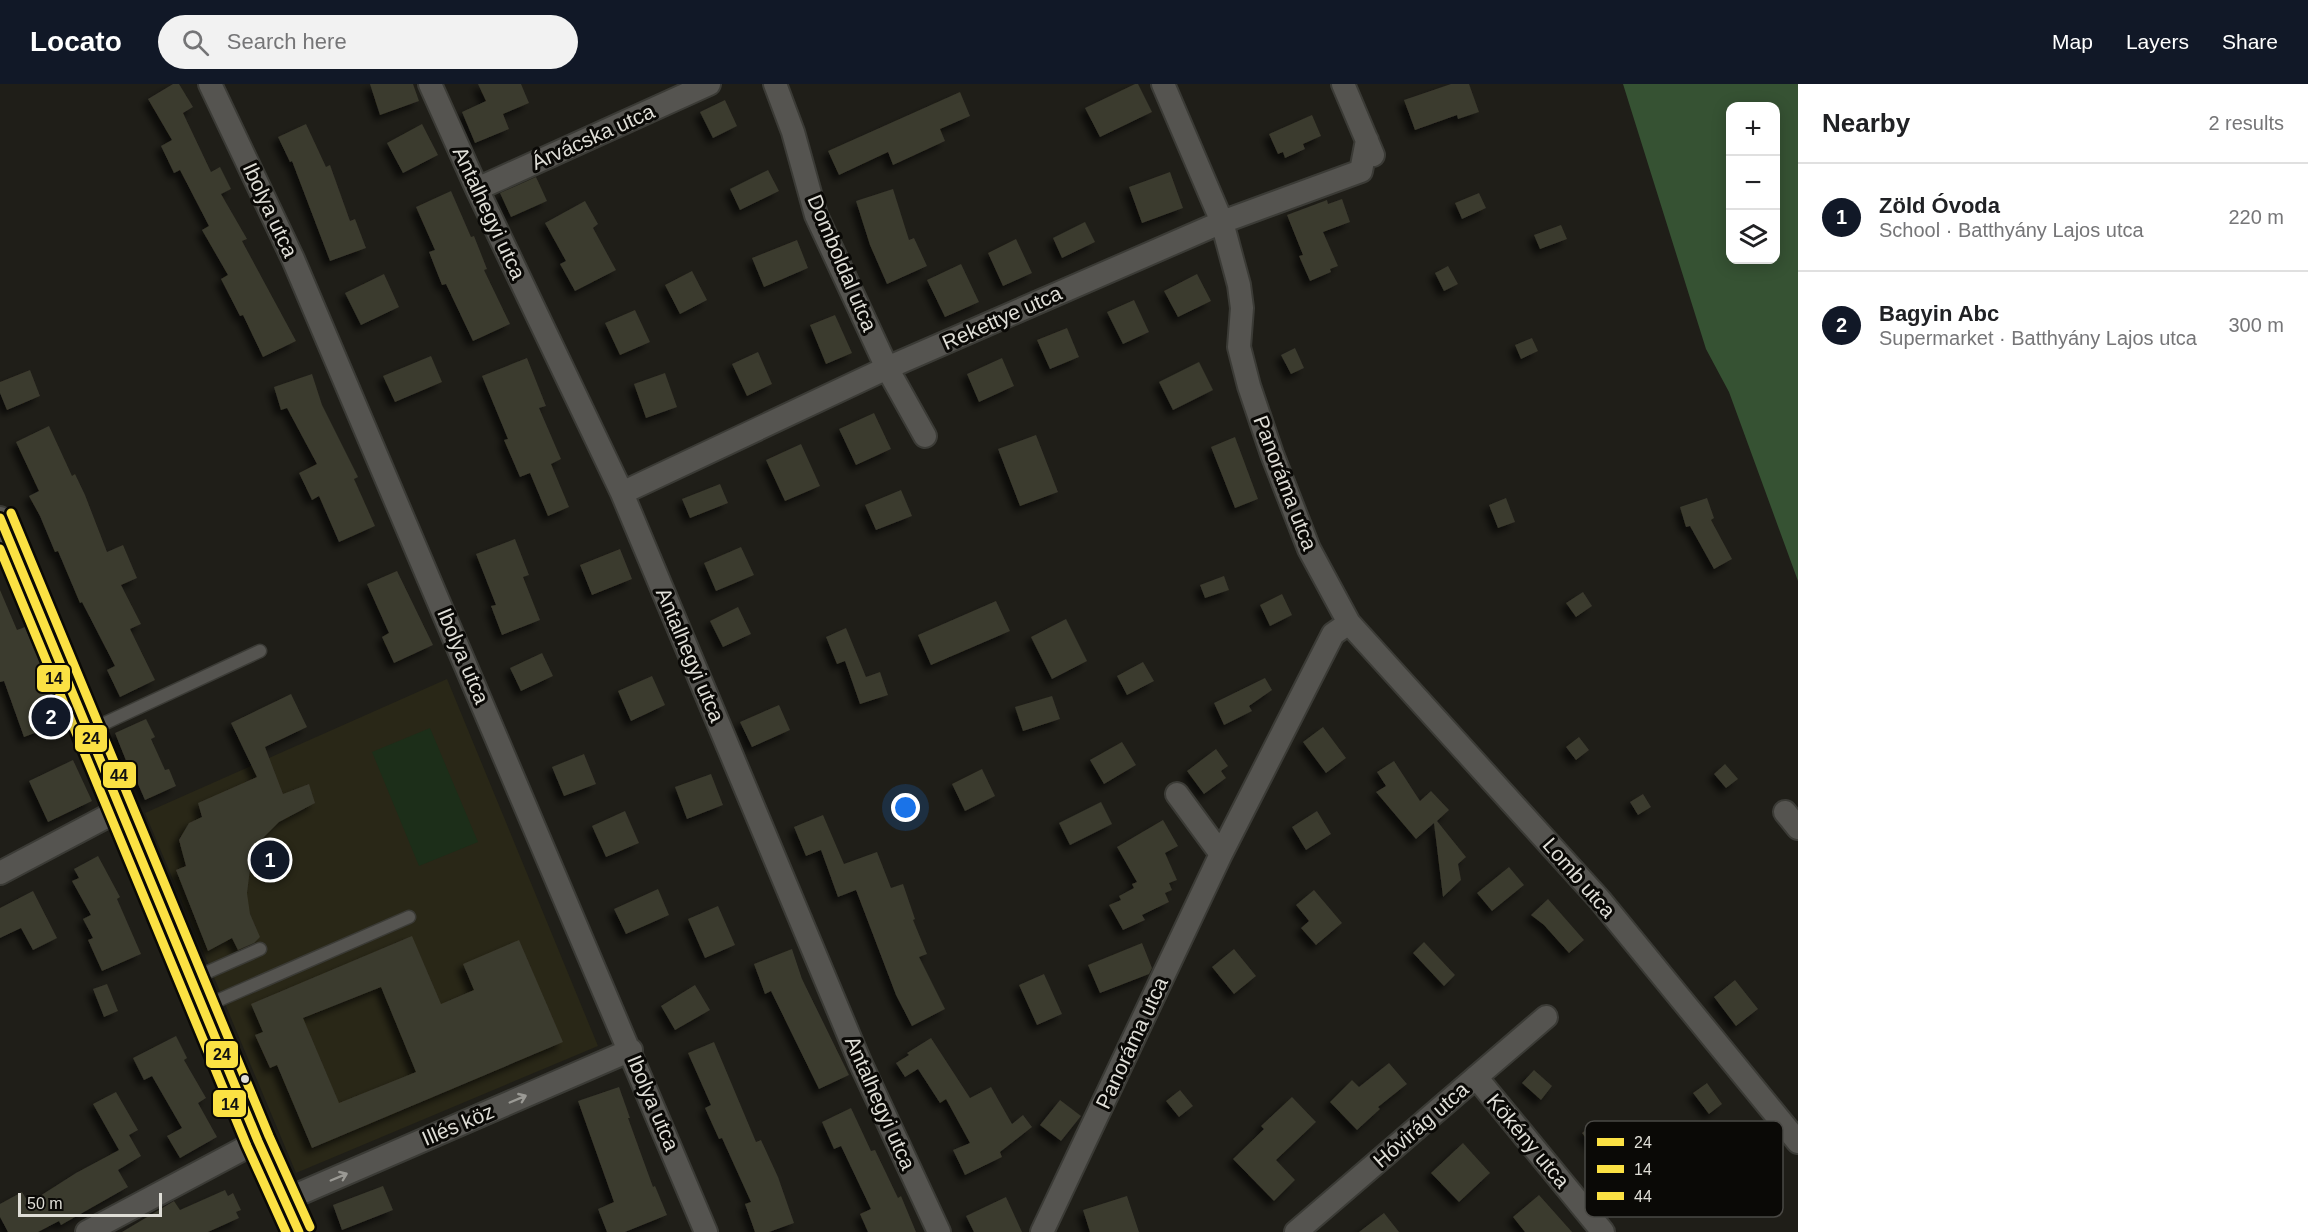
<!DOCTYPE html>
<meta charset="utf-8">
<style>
:root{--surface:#fff;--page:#f2f2f2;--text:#202124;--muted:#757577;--line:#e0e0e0;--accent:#111827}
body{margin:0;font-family:Helvetica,sans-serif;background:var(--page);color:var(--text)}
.controls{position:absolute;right:18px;top:18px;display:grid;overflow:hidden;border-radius:12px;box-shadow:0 3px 15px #0003}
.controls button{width:54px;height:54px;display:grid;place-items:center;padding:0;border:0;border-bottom:2px solid var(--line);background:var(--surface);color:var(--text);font:30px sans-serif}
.scale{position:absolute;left:18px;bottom:15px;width:144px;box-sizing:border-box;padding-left:6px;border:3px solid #dfded7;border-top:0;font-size:16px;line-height:21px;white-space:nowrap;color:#dfded7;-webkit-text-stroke:4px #0a0906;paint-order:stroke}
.you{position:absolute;left:906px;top:724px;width:21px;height:21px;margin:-15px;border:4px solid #fff;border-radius:50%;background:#1a73e8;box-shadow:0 0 0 9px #1a73e833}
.badge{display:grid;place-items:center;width:39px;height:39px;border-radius:50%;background:var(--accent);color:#fff;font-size:20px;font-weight:700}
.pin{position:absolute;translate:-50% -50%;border:3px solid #fff;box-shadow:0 2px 6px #0006}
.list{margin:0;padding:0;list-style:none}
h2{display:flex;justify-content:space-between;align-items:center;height:78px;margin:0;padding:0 24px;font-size:26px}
h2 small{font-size:20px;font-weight:400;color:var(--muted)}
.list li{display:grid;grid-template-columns:39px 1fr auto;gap:18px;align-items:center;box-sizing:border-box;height:108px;padding:0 24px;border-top:2px solid var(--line)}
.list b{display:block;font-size:22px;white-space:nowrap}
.list p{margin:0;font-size:20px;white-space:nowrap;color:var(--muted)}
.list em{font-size:20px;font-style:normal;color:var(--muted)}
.icon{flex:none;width:33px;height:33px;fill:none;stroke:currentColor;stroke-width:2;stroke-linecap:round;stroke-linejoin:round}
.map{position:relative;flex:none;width:1798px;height:1148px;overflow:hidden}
header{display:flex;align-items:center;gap:36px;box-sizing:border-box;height:84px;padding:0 30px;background:var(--accent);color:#fff}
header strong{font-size:28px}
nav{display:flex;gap:33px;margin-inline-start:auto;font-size:21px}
.search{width:420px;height:54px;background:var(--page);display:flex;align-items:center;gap:15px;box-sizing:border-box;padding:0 21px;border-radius:33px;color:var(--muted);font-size:22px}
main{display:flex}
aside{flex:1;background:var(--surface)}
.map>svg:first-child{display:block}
.built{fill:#292717}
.green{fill:#1c2e19}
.forest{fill:#365233;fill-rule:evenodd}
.building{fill:#3b3a2e;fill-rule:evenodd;filter:url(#shadow)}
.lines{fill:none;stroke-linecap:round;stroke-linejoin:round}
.lane-casing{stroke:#3b3b36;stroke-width:15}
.street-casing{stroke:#3b3b36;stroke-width:26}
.lane{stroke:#555450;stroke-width:12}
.street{stroke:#555450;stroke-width:22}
.bus-1-casing{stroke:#0a0906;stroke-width:14}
.bus-2-casing{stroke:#0a0906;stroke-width:14}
.bus-3-casing{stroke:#0a0906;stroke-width:14}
.bus-1{stroke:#fbe143;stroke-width:9}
.bus-2{stroke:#fbe143;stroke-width:9}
.bus-3{stroke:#fbe143;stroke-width:9}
.oneway{stroke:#9a9994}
.bus-dot{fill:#dfded7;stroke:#0a0906;stroke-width:2}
.labels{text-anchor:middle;stroke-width:6;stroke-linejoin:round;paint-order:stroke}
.street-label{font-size:21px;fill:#dfded7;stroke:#0a0906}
.key{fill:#0a0906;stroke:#4a4945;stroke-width:1.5}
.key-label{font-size:16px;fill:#dfded7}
.line-badge{stroke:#0a0906;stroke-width:2}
.pale-badge-label{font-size:16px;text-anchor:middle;font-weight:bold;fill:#111}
</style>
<header>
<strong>Locato</strong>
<div class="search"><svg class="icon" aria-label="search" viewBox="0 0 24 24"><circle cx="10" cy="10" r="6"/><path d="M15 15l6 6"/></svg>Search here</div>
<nav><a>Map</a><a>Layers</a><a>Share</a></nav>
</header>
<main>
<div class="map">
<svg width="1798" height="1148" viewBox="0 0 1798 1148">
<defs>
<filter id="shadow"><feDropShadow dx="-5.5" dy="5.5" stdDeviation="3" flood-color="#0009"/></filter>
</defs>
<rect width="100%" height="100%" fill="#1f1e18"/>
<path class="built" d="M 447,595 L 598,962 L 296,1089 L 145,729 Z"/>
<path class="green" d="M 430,644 L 478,758 L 419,782 L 372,668 Z"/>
<path class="forest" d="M 1623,0 L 1798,0 L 1798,497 L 1729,308 L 1706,265 ZM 1730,22 L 1776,22 L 1776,176 L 1730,176 Z"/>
<path class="building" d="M 173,0 L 179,0 L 193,23 L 183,29 L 211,88 L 220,83 L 231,105 L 221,110 L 247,155 L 242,157 L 296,257 L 263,273 L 243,231 L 240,232 L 221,195 L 228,191 L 202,146 L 209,142 L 180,86 L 174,89 L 161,62 L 172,56 L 148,15 Z
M 370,0 L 413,0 L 419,17 L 380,31 Z
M 478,0 L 521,0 L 529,19 L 503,30 L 509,45 L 475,59 L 462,28 L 486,17 Z
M 1135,0 L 1138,0 L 1152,28 L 1100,53 L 1085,24 Z
M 1451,0 L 1469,0 L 1479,28 L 1458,35 L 1457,31 L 1415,46 L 1404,16 Z
M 960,8 L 970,32 L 940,45 L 945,57 L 893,81 L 888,68 L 839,91 L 828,67 Z
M 725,16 L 737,42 L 713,54 L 700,28 Z
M 1312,31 L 1321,52 L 1303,60 L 1305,65 L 1285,74 L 1283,68 L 1278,70 L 1269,50 Z
M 306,40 L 326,83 L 330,81 L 350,137 L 355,135 L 366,164 L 330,177 L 292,77 L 290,78 L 278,53 Z
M 422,40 L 438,71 L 403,89 L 387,59 Z
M 768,86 L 779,107 L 740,126 L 730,105 Z
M 1170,88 L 1183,124 L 1142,139 L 1129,103 Z
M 536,93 L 547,117 L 511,133 L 500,109 Z
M 893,105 L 909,156 L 914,154 L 927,182 L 887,200 L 870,161 L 856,117 Z
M 451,107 L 471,153 L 474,152 L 487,185 L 484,186 L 510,240 L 473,257 L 446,200 L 442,201 L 429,168 L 435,166 L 416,123 Z
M 1479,109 L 1486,124 L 1462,135 L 1455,119 Z
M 1342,115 L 1350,138 L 1323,148 L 1338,182 L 1330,185 L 1331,188 L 1310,197 L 1299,172 L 1303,171 L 1287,131 L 1327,116 L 1328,120 Z
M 585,117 L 598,140 L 593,144 L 616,186 L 575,207 L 560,180 L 566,177 L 545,139 Z
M 1085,138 L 1095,158 L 1062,174 L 1053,154 Z
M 1561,141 L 1567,155 L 1540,165 L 1534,151 Z
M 1016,155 L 1032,189 L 1003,202 L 988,169 Z
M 797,156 L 808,184 L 764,203 L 752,174 Z
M 961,180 L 979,218 L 945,233 L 927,196 Z
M 1448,182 L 1458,200 L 1444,207 L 1435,189 Z
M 692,187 L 707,216 L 680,230 L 665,201 Z
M 384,190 L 399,223 L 361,241 L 345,209 Z
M 1197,190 L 1211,217 L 1178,233 L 1164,207 Z
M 1134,216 L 1149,248 L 1123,260 L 1107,228 Z
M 635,226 L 650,258 L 620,271 L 605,239 Z
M 835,231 L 852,269 L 826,280 L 810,241 Z
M 1067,244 L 1079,273 L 1050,285 L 1037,256 Z
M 1532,254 L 1538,267 L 1521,275 L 1515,261 Z
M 1295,264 L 1304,284 L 1291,290 L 1281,271 Z
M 758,268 L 772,300 L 747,312 L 732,280 Z
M 431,272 L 442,298 L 395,318 L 383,292 Z
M 527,274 L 546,322 L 539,324 L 561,375 L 551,380 L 569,423 L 548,432 L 530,389 L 520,393 L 504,356 L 508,355 L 482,292 Z
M 1002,274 L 1014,302 L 979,318 L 967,290 Z
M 1199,278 L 1213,306 L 1173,326 L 1159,298 Z
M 30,286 L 40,312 L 7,326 L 0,309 L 0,298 Z
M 665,289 L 677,323 L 646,334 L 634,300 Z
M 312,290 L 322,321 L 358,393 L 354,395 L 375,442 L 339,458 L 319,412 L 312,416 L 299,389 L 317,380 L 287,324 L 281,326 L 274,303 Z
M 874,329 L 891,365 L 856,381 L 839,345 Z
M 49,342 L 72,392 L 75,390 L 85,411 L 107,468 L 123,461 L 137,494 L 121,501 L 141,540 L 130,545 L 155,596 L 120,613 L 107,586 L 115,582 L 82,518 L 80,519 L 58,467 L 55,468 L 40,432 L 29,412 L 39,407 L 16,358 Z
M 1036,351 L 1058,408 L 1020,422 L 998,365 Z
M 1235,353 L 1258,415 L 1235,424 L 1211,363 Z
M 801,360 L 820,402 L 785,417 L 766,376 Z
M 720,400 L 728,419 L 690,434 L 682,415 Z
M 901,406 L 912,432 L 876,446 L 865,421 Z
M 1506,414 L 1515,438 L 1498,444 L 1489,421 Z
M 1707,414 L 1714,434 L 1711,436 L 1732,475 L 1714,485 L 1690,442 L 1686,443 L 1680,423 Z
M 515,455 L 529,491 L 523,493 L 540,536 L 502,551 L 491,522 L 496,521 L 476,470 Z
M 741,463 L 754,491 L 716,507 L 704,479 Z
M 620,465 L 632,495 L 592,511 L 580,481 Z
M 397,487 L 433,561 L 394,579 L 382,553 L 389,549 L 367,500 Z
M 1224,492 L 1229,506 L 1205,514 L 1200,501 Z
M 0,506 L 17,546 L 25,543 L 41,581 L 39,582 L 59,640 L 24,653 L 4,597 L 0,598 Z
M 1583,508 L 1592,522 L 1576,533 L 1566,519 Z
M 1282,510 L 1292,531 L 1270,542 L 1260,521 Z
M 996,517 L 1010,547 L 931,581 L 918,551 Z
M 738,523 L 751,550 L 723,563 L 710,537 Z
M 1066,535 L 1087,577 L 1052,595 L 1031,553 Z
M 846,544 L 866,593 L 880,588 L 888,611 L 860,620 L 845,577 L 837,580 L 826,553 Z
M 542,569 L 553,592 L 521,607 L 510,584 Z
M 1143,578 L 1154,597 L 1127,611 L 1117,592 Z
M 652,592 L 665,621 L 631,637 L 618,607 Z
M 1265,594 L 1272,606 L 1249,622 L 1252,627 L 1224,641 L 1214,619 Z
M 291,610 L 307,643 L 265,663 L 283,710 L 309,700 L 315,719 L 279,738 L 263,754 L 257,764 L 250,785 L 247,809 L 250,830 L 260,853 L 254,859 L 238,866 L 232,854 L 208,867 L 176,786 L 186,782 L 179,756 L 189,739 L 202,733 L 198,719 L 257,693 L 231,639 Z
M 1052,612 L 1060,635 L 1023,647 L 1015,623 Z
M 779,621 L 790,646 L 752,663 L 740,638 Z
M 146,635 L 155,653 L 151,655 L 165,686 L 169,685 L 176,702 L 145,716 L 135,693 L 133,694 L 115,649 Z
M 1323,643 L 1346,674 L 1326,689 L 1303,658 Z
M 1579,653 L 1589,666 L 1576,676 L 1566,663 Z
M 1122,658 L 1136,681 L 1104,700 L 1090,676 Z
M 1216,665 L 1228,682 L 1221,687 L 1226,694 L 1204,710 L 1187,687 Z
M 584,670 L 596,700 L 564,712 L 552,683 Z
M 73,676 L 92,717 L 48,738 L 29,697 Z
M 1394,677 L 1420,717 L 1431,707 L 1449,726 L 1437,737 L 1466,773 L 1458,780 L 1461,796 L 1443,813 L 1434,739 L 1416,755 L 1376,708 L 1386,702 L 1377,688 Z
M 1725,680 L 1738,695 L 1726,704 L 1714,690 Z
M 982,685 L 995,712 L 965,727 L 952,700 Z
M 711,690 L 723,721 L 687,735 L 675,703 Z
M 1643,710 L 1651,723 L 1638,731 L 1630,718 Z
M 1101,718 L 1112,740 L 1070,761 L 1059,739 Z
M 625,727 L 639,759 L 606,773 L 592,742 Z
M 1317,727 L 1331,750 L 1306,766 L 1292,743 Z
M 823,731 L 844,780 L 877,768 L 891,804 L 903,800 L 915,835 L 913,836 L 927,870 L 919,873 L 945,925 L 912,942 L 896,911 L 856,806 L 838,813 L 821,766 L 806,772 L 794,743 Z
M 1163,736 L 1178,762 L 1165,769 L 1177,796 L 1169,799 L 1172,806 L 1165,809 L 1169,818 L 1142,831 L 1145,836 L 1123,846 L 1109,821 L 1121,816 L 1119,812 L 1134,804 L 1132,800 L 1137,798 L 1117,763 Z
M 98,772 L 120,813 L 117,815 L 141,870 L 102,887 L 88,856 L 93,854 L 83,835 L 91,831 L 72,797 L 79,794 L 74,785 Z
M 1509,783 L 1524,801 L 1492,827 L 1477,809 Z
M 658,805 L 669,831 L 626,850 L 614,825 Z
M 1314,806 L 1342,839 L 1316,861 L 1301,844 L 1309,837 L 1296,821 Z
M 33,807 L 57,854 L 33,866 L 21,844 L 0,854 L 0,824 Z
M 1548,815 L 1584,856 L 1569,869 L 1544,841 L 1531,831 Z
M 718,822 L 735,861 L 705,874 L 688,835 Z
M 412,852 L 441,920 L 474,906 L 463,880 L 519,856 L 563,958 L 312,1064 L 277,981 L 270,984 L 255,951 L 263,948 L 251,920 ZM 381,903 L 416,988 L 339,1019 L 303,934 Z
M 1424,858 L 1455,891 L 1444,902 L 1413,869 Z
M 1142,859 L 1152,884 L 1149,890 L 1100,909 L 1088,881 Z
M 792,865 L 802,895 L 849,991 L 819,1005 L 771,907 L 765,910 L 754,880 Z
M 1234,865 L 1256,892 L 1234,910 L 1212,883 Z
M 1044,890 L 1062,930 L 1037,941 L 1019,901 Z
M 1735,896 L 1758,925 L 1736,942 L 1714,913 Z
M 107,900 L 118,927 L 104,933 L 93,905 Z
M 695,901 L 710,926 L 675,946 L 661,922 Z
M 176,952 L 187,974 L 184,976 L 206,1014 L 198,1019 L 217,1053 L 180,1074 L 167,1052 L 182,1044 L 152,992 L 144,996 L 133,974 Z
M 931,954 L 970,1014 L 991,1003 L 1012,1040 L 1023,1031 L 1032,1043 L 1000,1068 L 1002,1073 L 965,1091 L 953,1066 L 970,1059 L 946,1015 L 940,1019 L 918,985 L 905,993 L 896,979 L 909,971 L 907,969 Z
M 714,958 L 756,1058 L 761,1056 L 778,1093 L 794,1139 L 769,1148 L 755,1148 L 745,1120 L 751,1118 L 722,1054 L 719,1055 L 705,1024 L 711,1021 L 688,969 Z
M 1389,979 L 1407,1000 L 1378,1023 L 1380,1025 L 1357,1046 L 1330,1018 L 1352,996 L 1359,1003 Z
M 1534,986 L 1552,1002 L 1541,1016 L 1522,999 Z
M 1707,999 L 1722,1020 L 1709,1030 L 1693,1009 Z
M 619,1003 L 630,1034 L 628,1034 L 653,1103 L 655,1102 L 667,1131 L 625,1148 L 607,1148 L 598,1125 L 614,1118 L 578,1017 Z
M 1180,1006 L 1193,1022 L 1179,1033 L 1166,1017 Z
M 116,1008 L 138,1046 L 129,1051 L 141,1072 L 118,1086 L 128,1103 L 61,1141 L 59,1137 L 38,1148 L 8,1148 L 0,1133 L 0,1120 L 22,1108 L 29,1119 L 76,1089 L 119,1066 L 93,1020 Z
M 1292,1013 L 1316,1038 L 1276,1076 L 1295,1096 L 1274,1117 L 1233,1075 L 1264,1045 L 1261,1042 Z
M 1060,1016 L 1081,1032 L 1061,1057 L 1040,1041 Z
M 851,1024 L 871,1067 L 875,1066 L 898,1114 L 901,1112 L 916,1148 L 868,1148 L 860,1130 L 871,1125 L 841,1062 L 834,1065 L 822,1038 Z
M 1594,1040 L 1607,1056 L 1595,1065 L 1582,1049 Z
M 1463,1059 L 1490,1089 L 1459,1118 L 1431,1089 Z
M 383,1102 L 393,1126 L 342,1146 L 333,1121 Z
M 225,1106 L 228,1112 L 233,1109 L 241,1126 L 236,1128 L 239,1134 L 208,1148 L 122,1148 L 174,1117 L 180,1126 Z
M 1539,1111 L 1572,1148 L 1525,1148 L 1513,1133 Z
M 1127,1112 L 1139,1148 L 1090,1148 L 1083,1126 Z
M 1006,1113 L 1022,1148 L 974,1148 L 966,1132 Z
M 1384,1129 L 1399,1148 L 1359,1148 Z"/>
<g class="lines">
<defs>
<path id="lane" d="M 88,647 L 260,567
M 192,895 L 260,865
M 203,923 L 409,833"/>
<path id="street" d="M 210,0 L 293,175 L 706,1148
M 430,0 L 477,105 L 622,409 L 860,978 L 939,1148
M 775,0 L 793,48 L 816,131 L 887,284 L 925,352
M 1163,0 L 1222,138 L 1239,201 L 1242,224 L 1239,263 L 1249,302 L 1272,370 L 1309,465 L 1349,539 L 1600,816 L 1798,1058
M 1343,0 L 1373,71
M 477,105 L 709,0
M 622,409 L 887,284 L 1222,138 L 1361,87 L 1367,56
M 0,434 L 258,1057 L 299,1148
M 1177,710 L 1221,770
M 1785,728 L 1798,744
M 0,789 L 121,725
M 1476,993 L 1603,1148
M 285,1116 L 631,966
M 87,1148 L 258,1057
M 1042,1148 L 1221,770 L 1333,550 L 1349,539
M 1296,1148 L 1546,933"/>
</defs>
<use href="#lane" class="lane-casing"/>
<use href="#street" class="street-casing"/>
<use href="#lane" class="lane"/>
<use href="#street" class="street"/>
<defs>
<path id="bus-1" d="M 0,434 L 258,1057 L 299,1148"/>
<path id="bus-2" d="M 0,465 L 247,1062 L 286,1148"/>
<path id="bus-3" d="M 11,429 L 269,1052 L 310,1143"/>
</defs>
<use href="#bus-1" class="bus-1-casing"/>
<use href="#bus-2" class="bus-2-casing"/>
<use href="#bus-3" class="bus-3-casing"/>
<use href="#bus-1" class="bus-1"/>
<use href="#bus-2" class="bus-2"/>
<use href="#bus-3" class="bus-3"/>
</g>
<defs><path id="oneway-shaft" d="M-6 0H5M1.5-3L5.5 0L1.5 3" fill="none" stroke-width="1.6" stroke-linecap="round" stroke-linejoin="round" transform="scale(1.5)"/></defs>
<g class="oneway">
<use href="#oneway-shaft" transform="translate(518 1015) rotate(-23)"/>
<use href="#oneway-shaft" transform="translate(339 1093) rotate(-23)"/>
</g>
<circle class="bus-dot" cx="245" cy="995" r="5"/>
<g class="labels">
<g class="street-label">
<text transform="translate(593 53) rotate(-24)" y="7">Árvácska utca</text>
<text transform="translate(270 126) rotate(65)" y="7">Ibolya utca</text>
<text transform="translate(489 129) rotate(65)" y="7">Antalhegyi utca</text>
<text transform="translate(842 179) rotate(67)" y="7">Domboldal utca</text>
<text transform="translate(1002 234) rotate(-24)" y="7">Rekettye utca</text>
<text transform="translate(1285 399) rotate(69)" y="7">Panoráma utca</text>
<text transform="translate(690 571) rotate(67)" y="7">Antalhegyi utca</text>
<text transform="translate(463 572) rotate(67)" y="7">Ibolya utca</text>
<text transform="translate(1579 794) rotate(49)" y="7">Lomb utca</text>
<text transform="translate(1132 959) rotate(-65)" y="7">Panoráma utca</text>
<text transform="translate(653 1019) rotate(67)" y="7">Ibolya utca</text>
<text transform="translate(880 1019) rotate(66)" y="7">Antalhegyi utca</text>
<text transform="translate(458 1041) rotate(-23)" y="7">Illés köz</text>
<text transform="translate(1421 1041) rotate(-41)" y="7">Hóvirág utca</text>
<text transform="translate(1528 1057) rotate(50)" y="7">Kökény utca</text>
</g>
</g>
<rect x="1585" y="1037" width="198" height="96" rx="9" class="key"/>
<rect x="1597" y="1054" width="27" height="8" fill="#fbe143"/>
<rect x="1597" y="1081" width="27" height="8" fill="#fbe143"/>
<rect x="1597" y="1108" width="27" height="8" fill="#fbe143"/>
<g class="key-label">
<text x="1634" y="1064">24</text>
<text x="1634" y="1091">14</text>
<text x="1634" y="1118">44</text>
</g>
<g class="line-badge">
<rect x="36" y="580" width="35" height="29" rx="6" fill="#fbe143"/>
<rect x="74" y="640" width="34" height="29" rx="6" fill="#fbe143"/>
<rect x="102" y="677" width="35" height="28" rx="6" fill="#fbe143"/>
<rect x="205" y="956" width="34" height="29" rx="6" fill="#fbe143"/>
<rect x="212" y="1005" width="35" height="29" rx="6" fill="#fbe143"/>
</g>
<g class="pale-badge-label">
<text x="54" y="600">14</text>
<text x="91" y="660">24</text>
<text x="119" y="697">44</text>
<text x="222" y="976">24</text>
<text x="230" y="1026">14</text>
</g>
</svg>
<div class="controls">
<button>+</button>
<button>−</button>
<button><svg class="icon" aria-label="layers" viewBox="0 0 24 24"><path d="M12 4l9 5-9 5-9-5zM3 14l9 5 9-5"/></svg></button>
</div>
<div class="scale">50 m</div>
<div class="you"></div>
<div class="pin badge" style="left:270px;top:776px">1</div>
<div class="pin badge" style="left:51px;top:633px">2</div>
</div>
<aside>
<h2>Nearby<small>2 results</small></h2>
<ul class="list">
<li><span class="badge">1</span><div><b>Zöld Óvoda</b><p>School · Batthyány Lajos utca</p></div><em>220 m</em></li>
<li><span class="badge">2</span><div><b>Bagyin Abc</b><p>Supermarket · Batthyány Lajos utca</p></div><em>300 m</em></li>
</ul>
</aside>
</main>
